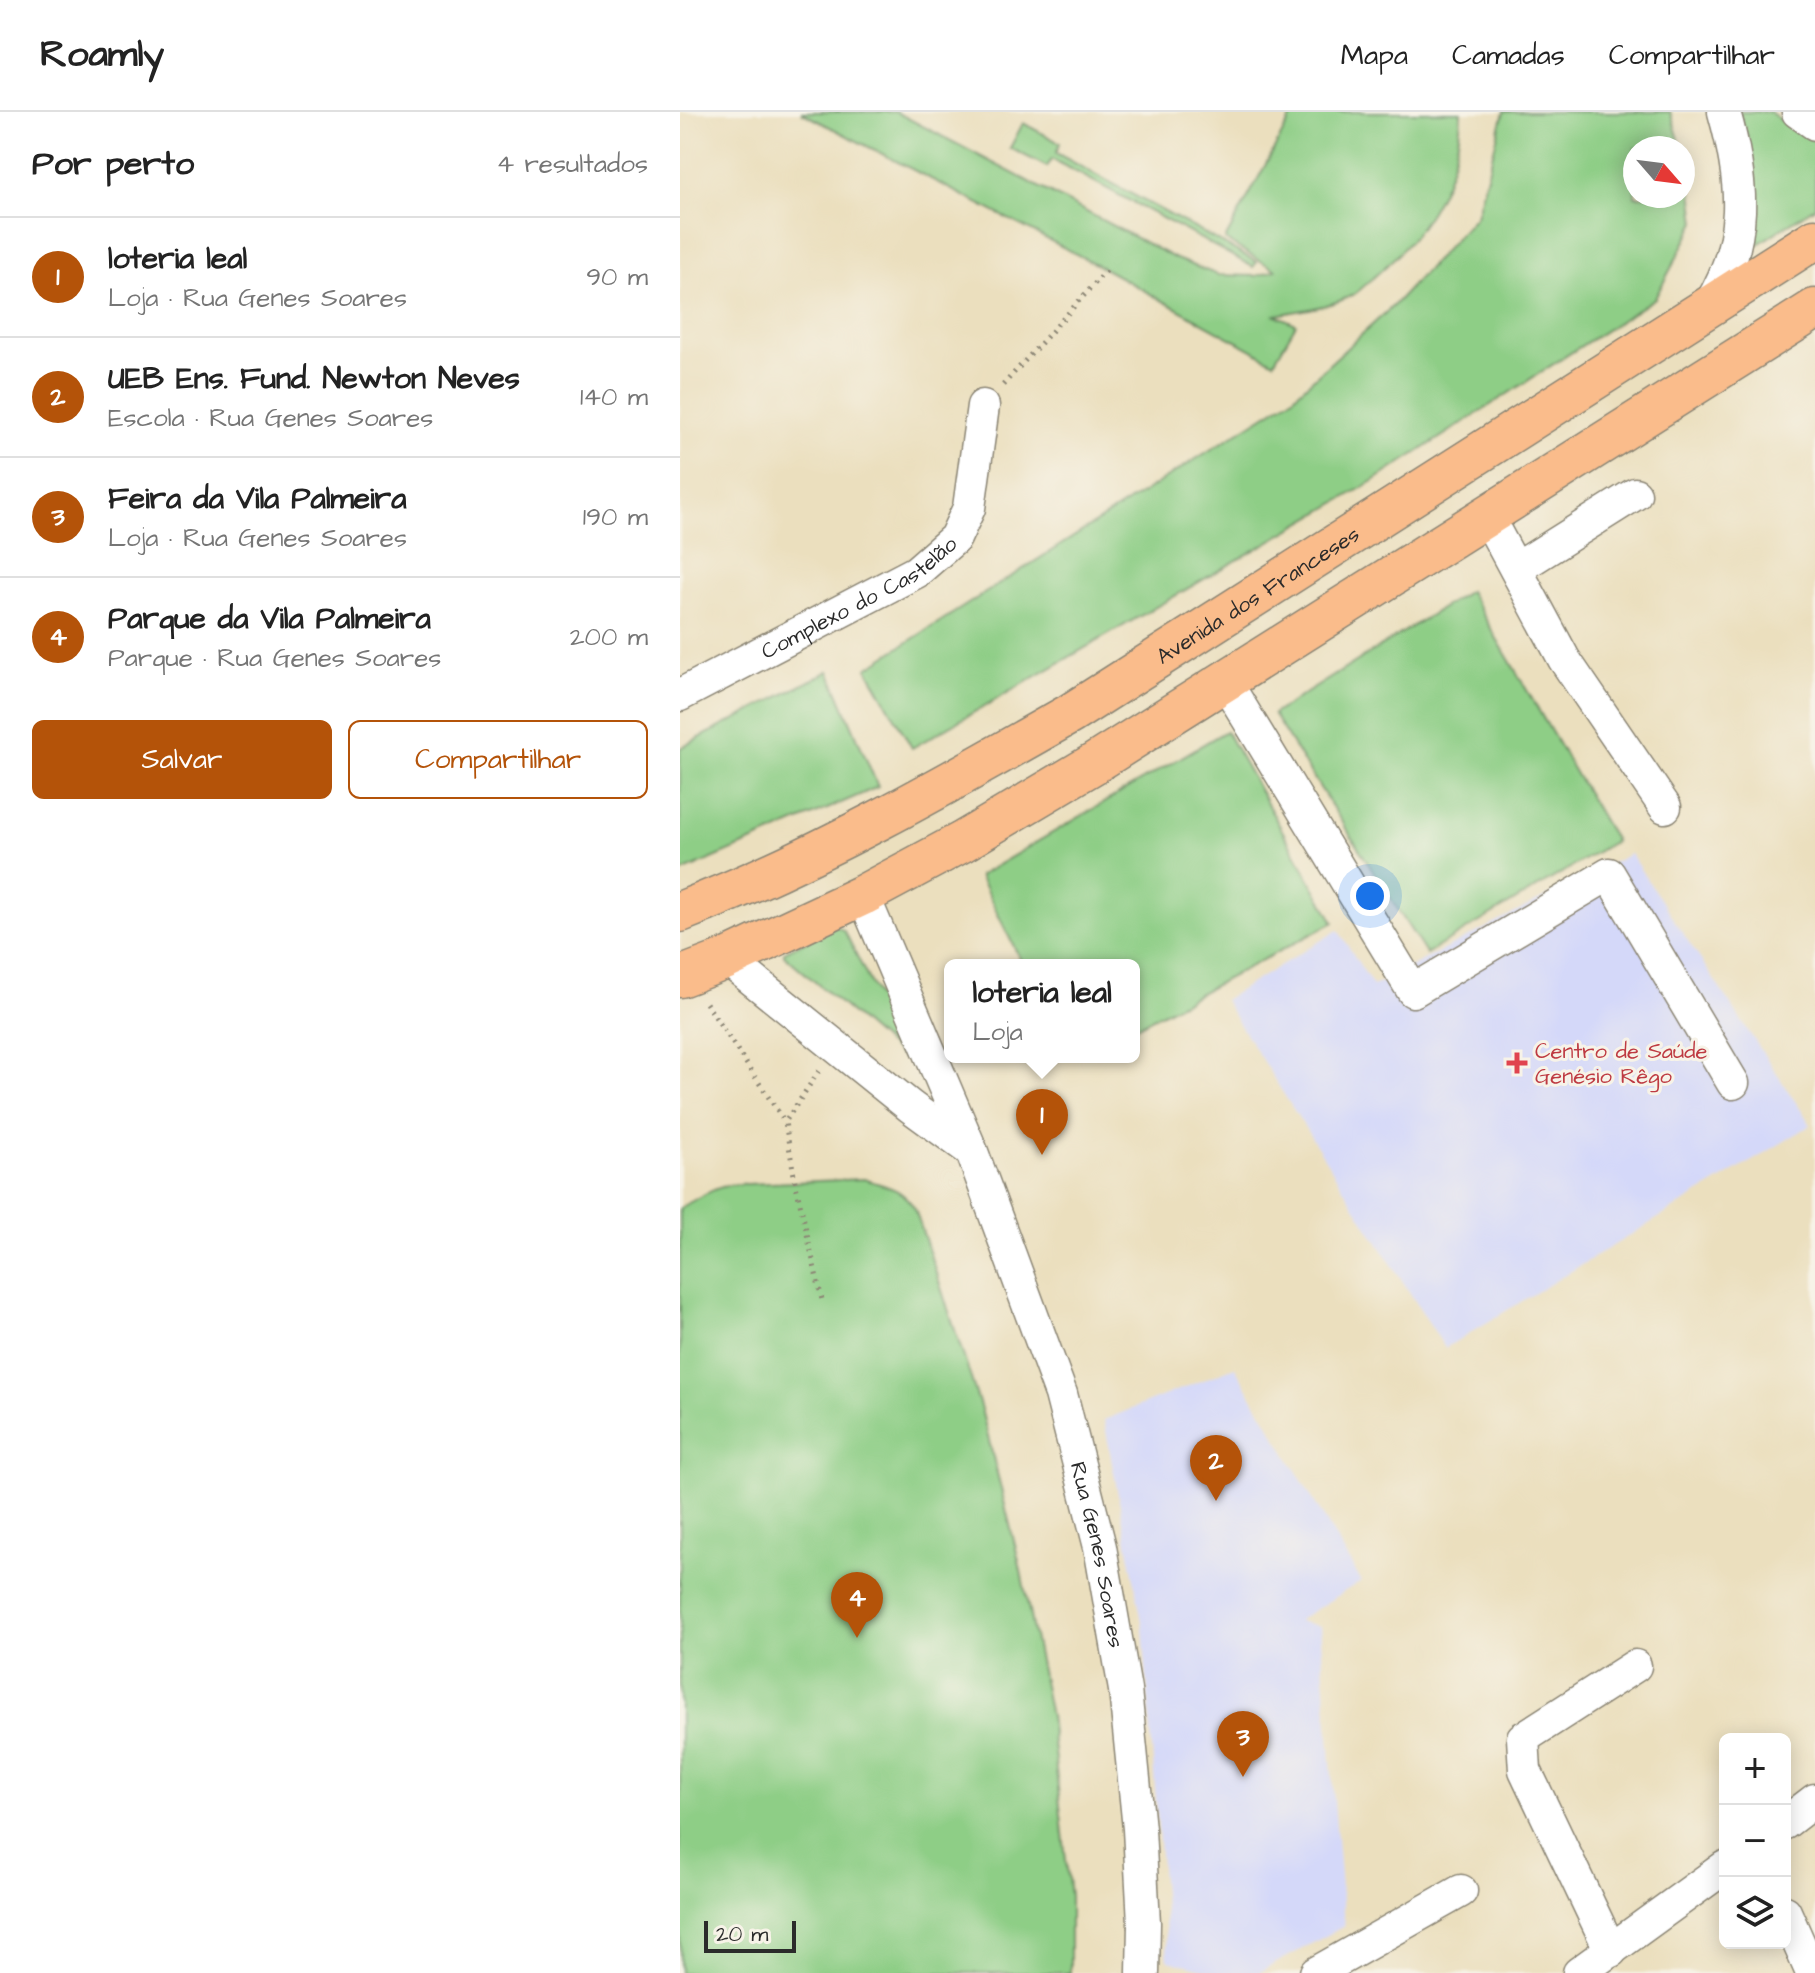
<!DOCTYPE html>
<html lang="pt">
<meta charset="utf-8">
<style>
:root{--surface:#fff;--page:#f6f6f6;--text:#222;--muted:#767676;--line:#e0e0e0;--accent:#b45309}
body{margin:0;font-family:"Architects Daughter",sans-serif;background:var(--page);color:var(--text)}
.controls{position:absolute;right:24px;bottom:24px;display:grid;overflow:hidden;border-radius:12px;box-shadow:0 4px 20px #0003}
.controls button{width:72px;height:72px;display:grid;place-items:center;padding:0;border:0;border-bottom:2px solid var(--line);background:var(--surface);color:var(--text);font:40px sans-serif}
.compass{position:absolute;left:943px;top:24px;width:72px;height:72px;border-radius:50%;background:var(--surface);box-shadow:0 4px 20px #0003;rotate:118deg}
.scale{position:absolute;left:24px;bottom:20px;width:92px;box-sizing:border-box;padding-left:8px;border:4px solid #2b2b2b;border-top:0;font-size:22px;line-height:28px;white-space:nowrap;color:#2b2b2b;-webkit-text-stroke:6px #f7f3e8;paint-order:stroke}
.you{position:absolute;left:690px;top:784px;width:28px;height:28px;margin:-20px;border:6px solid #fff;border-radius:50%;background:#1a73e8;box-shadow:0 0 0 12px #1a73e833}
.badge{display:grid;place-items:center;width:52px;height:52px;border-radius:50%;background:var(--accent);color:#fff;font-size:26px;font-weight:700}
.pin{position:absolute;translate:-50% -66px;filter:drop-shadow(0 2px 4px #0008)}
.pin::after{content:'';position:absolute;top:42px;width:28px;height:24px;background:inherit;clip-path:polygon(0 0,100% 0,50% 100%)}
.popup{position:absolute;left:264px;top:847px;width:196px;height:104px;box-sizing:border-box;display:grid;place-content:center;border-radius:12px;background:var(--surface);filter:drop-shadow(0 2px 6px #0005);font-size:26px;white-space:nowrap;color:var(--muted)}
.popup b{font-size:30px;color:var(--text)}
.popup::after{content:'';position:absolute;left:50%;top:100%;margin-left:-16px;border:16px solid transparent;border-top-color:var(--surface)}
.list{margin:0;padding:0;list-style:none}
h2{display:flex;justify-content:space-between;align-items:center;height:104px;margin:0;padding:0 32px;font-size:34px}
h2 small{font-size:26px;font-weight:400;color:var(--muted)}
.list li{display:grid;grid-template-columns:52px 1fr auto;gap:24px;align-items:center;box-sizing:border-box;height:120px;padding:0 32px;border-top:2px solid var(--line)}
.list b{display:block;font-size:30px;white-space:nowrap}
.list p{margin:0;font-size:26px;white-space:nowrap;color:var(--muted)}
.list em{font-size:26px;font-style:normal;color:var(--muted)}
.actions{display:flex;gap:16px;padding:24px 32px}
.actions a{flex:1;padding:18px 0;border:2px solid var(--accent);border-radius:12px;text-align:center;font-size:28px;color:var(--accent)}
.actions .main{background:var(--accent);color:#fff}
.icon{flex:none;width:44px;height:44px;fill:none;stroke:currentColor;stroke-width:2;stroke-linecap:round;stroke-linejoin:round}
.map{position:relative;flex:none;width:1135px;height:1861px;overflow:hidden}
header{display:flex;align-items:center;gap:48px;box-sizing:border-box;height:112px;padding:0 40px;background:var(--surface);border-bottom:2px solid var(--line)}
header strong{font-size:38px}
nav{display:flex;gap:44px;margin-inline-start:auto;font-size:28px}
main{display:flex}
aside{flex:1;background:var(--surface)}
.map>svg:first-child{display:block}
.built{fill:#d4d8f9}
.green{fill:#8ece86;stroke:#5c7c58;stroke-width:2}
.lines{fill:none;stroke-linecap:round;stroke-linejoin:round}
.minor-casing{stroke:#8b8574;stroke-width:35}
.major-casing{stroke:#8b8574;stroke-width:43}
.path{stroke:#8b8574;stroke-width:5;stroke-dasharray:2 6;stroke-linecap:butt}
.minor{stroke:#fff;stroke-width:32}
.major{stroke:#fabc8b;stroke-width:40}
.health-dot{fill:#e0444e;stroke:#f7f3e8;stroke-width:3}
.labels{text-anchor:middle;stroke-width:6;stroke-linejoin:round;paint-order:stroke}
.street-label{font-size:22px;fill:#2b2b2b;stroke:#f7f3e8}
.health-label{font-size:22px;fill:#be3a42;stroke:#f7f3e8;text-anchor:start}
</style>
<header>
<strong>Roamly</strong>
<nav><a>Mapa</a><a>Camadas</a><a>Compartilhar</a></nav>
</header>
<main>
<aside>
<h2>Por perto<small>4 resultados</small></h2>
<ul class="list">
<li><span class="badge">1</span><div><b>loteria leal</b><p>Loja · Rua Genes Soares</p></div><em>90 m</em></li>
<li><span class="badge">2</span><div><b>UEB Ens. Fund. Newton Neves</b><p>Escola · Rua Genes Soares</p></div><em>140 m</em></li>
<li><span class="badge">3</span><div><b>Feira da Vila Palmeira</b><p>Loja · Rua Genes Soares</p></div><em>190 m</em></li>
<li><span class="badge">4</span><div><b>Parque da Vila Palmeira</b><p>Parque · Rua Genes Soares</p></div><em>200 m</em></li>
</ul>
<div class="actions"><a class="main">Salvar</a><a>Compartilhar</a></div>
</aside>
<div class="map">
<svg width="1135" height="1861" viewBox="0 0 1135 1861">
<rect width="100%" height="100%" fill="#f7f3e8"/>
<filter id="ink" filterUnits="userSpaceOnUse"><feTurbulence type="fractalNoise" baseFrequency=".0125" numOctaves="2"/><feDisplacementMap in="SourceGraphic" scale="16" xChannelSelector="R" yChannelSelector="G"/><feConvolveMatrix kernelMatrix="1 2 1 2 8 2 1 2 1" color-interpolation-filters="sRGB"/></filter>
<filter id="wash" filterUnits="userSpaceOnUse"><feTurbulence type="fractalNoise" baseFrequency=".006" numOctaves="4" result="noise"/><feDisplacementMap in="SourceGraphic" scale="32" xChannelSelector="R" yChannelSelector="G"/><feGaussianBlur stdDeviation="1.8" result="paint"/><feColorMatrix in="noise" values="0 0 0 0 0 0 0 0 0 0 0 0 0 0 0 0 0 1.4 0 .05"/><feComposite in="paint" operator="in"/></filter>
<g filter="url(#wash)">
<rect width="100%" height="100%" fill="#ebdfbe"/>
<path class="built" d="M 950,742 L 1131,1013 L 765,1236 L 544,888 L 658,818 L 693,874 Z
M 555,1255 L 681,1469 L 617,1509 L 640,1514 L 664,1814 L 578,1861 L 537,1861 L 488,1848 L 463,1515 L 424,1308 Z"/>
<path class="green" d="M 121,0 L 216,0 L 496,147 L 538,163 L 576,164 L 596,158 L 545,128 L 614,0 L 781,0 C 779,65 745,121 696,163 C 689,169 681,178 673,183 C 650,195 621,198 596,203 L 616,212 L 594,250 L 427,158 Z
M 824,0 L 990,0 L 1002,36 L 955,36 L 955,84 L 1003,84 L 1003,38 L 1009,56 L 1016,110 L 975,186 L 692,370 L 232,636 L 187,556 L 612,286 L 714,193 L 796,104 Z
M 1059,0 L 1090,0 L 1107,13 L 1135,29 L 1135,95 L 1078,132 L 1073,128 C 1075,107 1077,85 1075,63 C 1073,42 1066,21 1059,0 Z
M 343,11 L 380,31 L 376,41 L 577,150 L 573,155 L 372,47 L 367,55 L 330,36 Z
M 789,479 L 935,729 L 746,842 L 593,602 Z
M 149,559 L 198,675 L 0,761 L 0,636 Z
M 546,619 L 654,810 L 454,916 L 454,853 L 343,853 L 299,764 Z
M 156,814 L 163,818 L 166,822 L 225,941 L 223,946 L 104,843 L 104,840 Z
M 184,1067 C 208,1075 221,1075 235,1097 L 301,1297 L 339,1449 L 370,1604 L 390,1784 L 390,1861 L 0,1861 L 0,1096 C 20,1084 43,1070 67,1072 Z"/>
</g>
<g filter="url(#ink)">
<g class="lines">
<defs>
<g id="minor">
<path d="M 1118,0 L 1135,12"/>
<path d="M 1029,194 C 1069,129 1064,71 1044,0"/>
<path d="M 807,404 L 884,547 L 985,695"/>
<path d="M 836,457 L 955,382"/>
<path d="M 545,569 L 733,879 L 929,762 L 1053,971"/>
<path id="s1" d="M 0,583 L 236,460 L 275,426 L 289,396 L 303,294"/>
<path id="s2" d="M 183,783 L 292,1040 L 381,1282 L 420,1435 L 445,1578 L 459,1717 L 464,1811 L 463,1861"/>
<path d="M 47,847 L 231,995 L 290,1038"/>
<path d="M 1105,1711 L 1135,1688"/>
<path d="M 1105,1800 L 1132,1861"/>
<path d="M 931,1839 L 845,1658 L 843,1626 L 955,1554"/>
<path d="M 636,1861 L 781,1779"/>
<path d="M 899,1861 L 1045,1755"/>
</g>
<g id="major">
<path id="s3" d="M 0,800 C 136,747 264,674 390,602 L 1135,127"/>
<path d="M 0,865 L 47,847 L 183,783 L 282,730 L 415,651 L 1135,197"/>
</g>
</defs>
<use href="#minor" class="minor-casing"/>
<use href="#major" class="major-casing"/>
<path class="path" d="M 323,273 L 427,158
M 26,891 L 105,1010
M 139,959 L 105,1010 L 115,1069 L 142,1188"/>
<use href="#minor" class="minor"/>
<use href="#major" class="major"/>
</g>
</g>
<path class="health-dot" d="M833 939h8v8h8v8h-8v8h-8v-8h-8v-8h8z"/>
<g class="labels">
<g class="street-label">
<text dy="8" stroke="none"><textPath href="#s3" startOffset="660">Avenida dos Franceses</textPath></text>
<text dy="8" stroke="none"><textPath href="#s1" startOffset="204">Complexo do Castelão</textPath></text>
<text dy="8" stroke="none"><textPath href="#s2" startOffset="702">Rua Genes Soares</textPath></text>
</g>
<g class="health-label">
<text x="855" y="946">Centro de Saúde<tspan x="855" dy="25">Genésio Rêgo</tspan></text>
</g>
</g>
</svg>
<div class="controls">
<button>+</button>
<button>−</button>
<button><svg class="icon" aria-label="layers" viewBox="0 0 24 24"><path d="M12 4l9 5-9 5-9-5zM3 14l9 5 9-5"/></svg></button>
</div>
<svg class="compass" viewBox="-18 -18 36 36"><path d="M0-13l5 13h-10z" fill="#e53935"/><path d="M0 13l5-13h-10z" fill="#767676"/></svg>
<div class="scale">20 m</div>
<div class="you"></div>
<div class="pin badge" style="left:362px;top:1043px">1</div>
<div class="popup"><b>loteria leal</b>Loja</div>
<div class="pin badge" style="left:536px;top:1389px">2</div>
<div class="pin badge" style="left:563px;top:1665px">3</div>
<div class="pin badge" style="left:177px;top:1526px">4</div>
</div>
</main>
